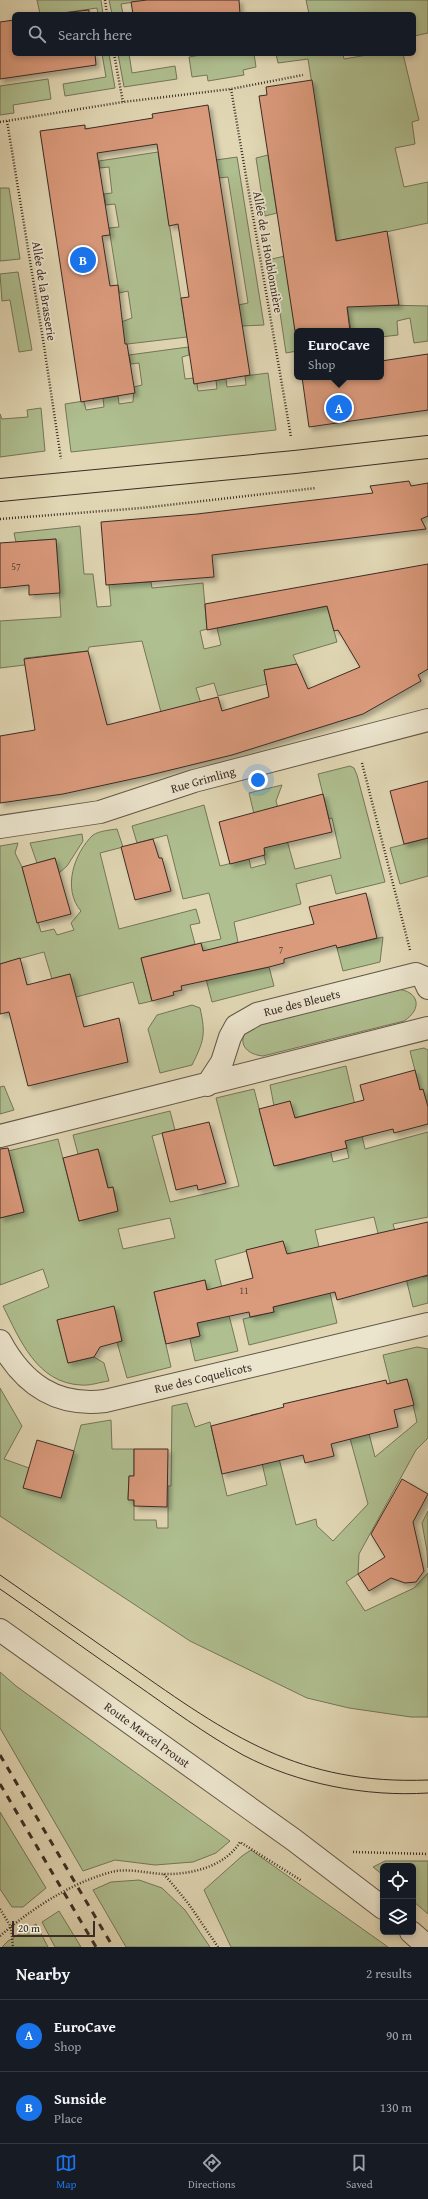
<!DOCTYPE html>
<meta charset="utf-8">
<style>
:root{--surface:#171b24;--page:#242831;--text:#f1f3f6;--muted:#9ea1a6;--line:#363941;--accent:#1a73e8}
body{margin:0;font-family:"Gentium Book Plus",serif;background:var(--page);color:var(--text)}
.controls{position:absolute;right:12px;bottom:12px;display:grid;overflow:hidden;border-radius:6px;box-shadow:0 2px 6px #0003}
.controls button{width:36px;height:36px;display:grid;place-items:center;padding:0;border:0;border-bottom:1px solid var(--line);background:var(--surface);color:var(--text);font:20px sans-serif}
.scale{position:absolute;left:12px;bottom:10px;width:83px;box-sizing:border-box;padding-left:4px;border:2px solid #3b2c25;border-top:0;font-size:11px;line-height:14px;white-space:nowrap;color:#3b2c25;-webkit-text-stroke:3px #ece5ce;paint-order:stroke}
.you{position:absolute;left:258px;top:780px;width:14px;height:14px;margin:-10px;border:3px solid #fff;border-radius:50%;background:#1a73e8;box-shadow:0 0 0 6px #1a73e833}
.badge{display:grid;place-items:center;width:26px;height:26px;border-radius:50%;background:var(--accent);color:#fff;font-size:13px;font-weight:700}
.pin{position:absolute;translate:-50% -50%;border:2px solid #fff;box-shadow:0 1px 4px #0006}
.popup{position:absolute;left:294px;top:328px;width:90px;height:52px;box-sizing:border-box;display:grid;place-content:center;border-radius:6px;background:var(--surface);filter:drop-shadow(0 1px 3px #0005);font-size:13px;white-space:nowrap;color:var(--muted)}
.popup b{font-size:15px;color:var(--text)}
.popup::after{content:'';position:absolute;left:50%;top:100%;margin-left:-8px;border:8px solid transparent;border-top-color:var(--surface)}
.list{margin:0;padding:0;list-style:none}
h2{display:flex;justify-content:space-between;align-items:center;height:52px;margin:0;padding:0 16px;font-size:17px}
h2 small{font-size:13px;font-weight:400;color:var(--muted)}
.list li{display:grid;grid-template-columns:26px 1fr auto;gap:12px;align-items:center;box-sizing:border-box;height:72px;padding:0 16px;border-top:1px solid var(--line)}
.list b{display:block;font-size:15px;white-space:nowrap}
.list p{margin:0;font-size:13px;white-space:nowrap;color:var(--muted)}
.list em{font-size:13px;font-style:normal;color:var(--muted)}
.icon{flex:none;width:22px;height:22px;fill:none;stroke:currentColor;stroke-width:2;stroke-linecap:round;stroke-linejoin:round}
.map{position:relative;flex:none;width:428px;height:1947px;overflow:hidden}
.search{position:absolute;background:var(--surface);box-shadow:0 2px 6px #0003;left:12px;right:12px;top:12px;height:44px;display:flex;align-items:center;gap:10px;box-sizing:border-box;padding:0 14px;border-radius:6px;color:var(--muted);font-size:15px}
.sheet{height:196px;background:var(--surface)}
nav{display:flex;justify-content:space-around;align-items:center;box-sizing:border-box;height:56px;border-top:1px solid var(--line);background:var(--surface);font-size:11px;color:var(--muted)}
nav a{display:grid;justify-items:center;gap:2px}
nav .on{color:var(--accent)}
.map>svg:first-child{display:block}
.green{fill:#afbf90;stroke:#75765a;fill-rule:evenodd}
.building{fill:#da9a7c;stroke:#3b2c25;filter:url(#shadow)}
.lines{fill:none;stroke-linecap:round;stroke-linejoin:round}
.minor-casing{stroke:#645749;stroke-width:24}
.major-casing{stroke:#3b2c25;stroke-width:24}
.path{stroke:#3b2c25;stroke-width:2.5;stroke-dasharray:1 2;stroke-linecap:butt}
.minor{stroke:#ece5ce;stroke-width:22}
.major{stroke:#e1d7b4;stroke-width:22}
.tram{stroke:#3b2c25;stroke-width:1}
.rail{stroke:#3b2c25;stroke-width:3;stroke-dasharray:7 7;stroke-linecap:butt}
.labels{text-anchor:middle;stroke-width:3.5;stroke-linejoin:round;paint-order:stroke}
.number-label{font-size:10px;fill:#63483b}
.street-label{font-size:12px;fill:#3b2c25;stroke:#ece5ce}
</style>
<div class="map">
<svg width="428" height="1947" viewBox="0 0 428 1947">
<defs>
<filter id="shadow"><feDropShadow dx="3.5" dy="3.5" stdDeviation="2" flood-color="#0004"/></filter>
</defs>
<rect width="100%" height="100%" fill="#e1d7b4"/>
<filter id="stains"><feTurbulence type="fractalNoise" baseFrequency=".005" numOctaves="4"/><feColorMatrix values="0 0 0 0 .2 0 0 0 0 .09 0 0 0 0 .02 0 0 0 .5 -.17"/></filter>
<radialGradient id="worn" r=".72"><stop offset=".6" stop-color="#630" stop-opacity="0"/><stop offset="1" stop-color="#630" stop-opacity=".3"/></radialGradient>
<path class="green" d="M 37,0 L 101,0 L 103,14 L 98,14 L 97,8 L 56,14 L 40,14 Z
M 109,0 L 147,0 L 121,4 L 123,14 L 112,14 Z
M 306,0 L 428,0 L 428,33 L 414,36 L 414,14 L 309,14 Z
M 102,54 L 109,54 L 115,88 L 65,96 L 63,84 L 106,77 Z
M 118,54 L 129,54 L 132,73 L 175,66 L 177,79 L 124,87 Z
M 207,54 L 254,54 L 256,67 L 243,70 L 244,75 L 208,81 L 207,75 L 192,77 L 189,57 Z
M 276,54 L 343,54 L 344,59 L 373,54 L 403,54 L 419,120 L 412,122 L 415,144 L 395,148 L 404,187 L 428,182 L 428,223 L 372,235 L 385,305 L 428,306 L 428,341 L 414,343 L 410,318 L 397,321 L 398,335 L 381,337 L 381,331 L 351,331 L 308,59 L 278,63 Z
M 48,79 L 51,99 L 13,105 L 14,113 L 0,115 L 0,86 Z
M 158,152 L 187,337 L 119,345 L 116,324 L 132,318 L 128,291 L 119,293 L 118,285 L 109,228 L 119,227 L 115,204 L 106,205 L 104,194 L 112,193 L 109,167 L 100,168 L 99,161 Z
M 268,155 L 277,213 L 265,216 L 256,158 Z
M 237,157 L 264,325 L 242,326 L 238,305 L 248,303 L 228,177 L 219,178 L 216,160 Z
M 0,188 L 9,188 L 20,259 L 0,261 Z
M 285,256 L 297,344 L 297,351 L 286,353 L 272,259 Z
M 18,272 L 32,350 L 19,352 L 10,300 L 2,301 L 0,274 Z
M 188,347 L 189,355 L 182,357 L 185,379 L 193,378 L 194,384 L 197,383 L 198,391 L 217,389 L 216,380 L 226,379 L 227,387 L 246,385 L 245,376 L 268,373 L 276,430 L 71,452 L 65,404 L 84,401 L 86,410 L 104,407 L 103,398 L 118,396 L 119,404 L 133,402 L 134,387 L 142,385 L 139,363 L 131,364 L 129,355 Z
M 41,408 L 45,451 L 0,457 L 0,414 L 2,419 L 28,417 L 27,410 Z
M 80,526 L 84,574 L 93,574 L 97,607 L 111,606 L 109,584 L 151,582 L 152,588 L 203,583 L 207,629 L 200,631 L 204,649 L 221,645 L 217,628 L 327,606 L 337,642 L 293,655 L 297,664 L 264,670 L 267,684 L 218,696 L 214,683 L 196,688 L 204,713 L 161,712 L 142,641 L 89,647 L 88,651 L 25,658 L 25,665 L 0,668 L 0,621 L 61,617 L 56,539 L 16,542 L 14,533 Z
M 350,766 L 354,768 L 357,775 L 385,882 L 336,894 L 331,875 L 296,884 L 301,904 L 234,922 L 238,942 L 229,945 L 237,974 L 269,967 L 274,986 L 212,1002 L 206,979 L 210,978 L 201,943 L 221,939 L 209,893 L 183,899 L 167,835 L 137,843 L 132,826 L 204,805 L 220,866 L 249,859 L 251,868 L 266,864 L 249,793 L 282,785 L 276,801 L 295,869 L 341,858 L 332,818 L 329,819 L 318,774 Z
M 117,829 L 123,847 L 100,853 L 119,929 L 196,909 L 200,923 L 190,925 L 195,944 L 141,958 L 152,1001 L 139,1004 L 133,982 L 61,1001 L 70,974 L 52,979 L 44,952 L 0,964 L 0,846 L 18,843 L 15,853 L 22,867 L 41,932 L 54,929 L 57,935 L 74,930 L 71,923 L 81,911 C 62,889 74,853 93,835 C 99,831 110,830 117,829 Z
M 82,834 L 83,841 L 67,866 L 59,873 L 55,858 L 37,863 L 30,843 Z
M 428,838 L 428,876 L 400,884 L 390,848 Z
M 383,937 L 380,962 L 343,971 L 337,948 Z
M 397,989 C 419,991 423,1009 404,1021 L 263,1056 C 241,1054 235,1036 255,1024 Z
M 192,1005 L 200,1008 C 206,1034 204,1041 192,1065 L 160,1073 L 148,1029 L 157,1015 Z
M 424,1048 L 428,1050 L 428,1107 L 423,1090 L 420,1090 L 410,1051 Z
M 346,1066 L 365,1149 L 428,1132 L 428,1217 L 393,1224 L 397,1238 L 414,1235 L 423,1277 L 428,1276 L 428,1303 L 413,1307 L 404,1270 L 388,1274 L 374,1217 L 315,1230 L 337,1323 L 249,1345 L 243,1319 L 274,1312 L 273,1307 L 299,1301 L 283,1241 L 215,1260 L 238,1351 L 195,1361 L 190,1339 L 200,1336 L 197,1323 L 214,1319 L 205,1280 L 154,1292 L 171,1367 L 127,1378 L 117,1342 L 122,1341 L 114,1307 L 57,1320 L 68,1363 L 94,1357 L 104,1363 L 109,1381 C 100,1382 90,1386 81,1385 C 37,1383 20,1340 3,1306 L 49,1287 L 43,1269 L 0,1285 L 0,1218 L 24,1212 L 14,1170 L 0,1153 L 58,1139 L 79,1221 L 118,1211 L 113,1187 L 108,1188 L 98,1149 L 78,1154 L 73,1135 L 170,1111 L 175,1130 L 152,1136 L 170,1202 L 239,1186 L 216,1098 L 254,1089 L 274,1166 L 305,1159 L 328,1140 L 333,1162 L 349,1158 L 337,1107 L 294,1118 L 290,1101 L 274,1106 L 270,1085 ZM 170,1218 L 175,1238 L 123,1249 L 118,1229 Z
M 4,1086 L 14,1110 L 0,1114 L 0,1087 Z
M 417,1347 L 428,1349 L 428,1438 L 416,1450 L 359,1554 L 358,1574 L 346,1582 L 365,1611 L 414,1588 L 428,1573 L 428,1717 L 411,1717 L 349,1708 L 307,1698 L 190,1641 L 0,1516 L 0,1388 L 22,1426 L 4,1459 L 29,1468 L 61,1498 L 81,1425 L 111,1420 L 112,1449 L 134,1449 L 134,1476 L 129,1476 L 128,1499 L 134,1500 L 134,1520 L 156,1520 L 157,1528 L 168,1528 L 168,1486 L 171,1486 L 172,1406 L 187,1403 L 195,1427 L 210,1422 L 227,1496 L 267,1485 L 251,1415 L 267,1412 L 296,1525 L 316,1519 L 317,1526 L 333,1541 L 368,1504 L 337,1391 L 357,1387 L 375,1457 L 417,1422 L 407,1379 L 390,1383 L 383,1355 Z
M 428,1511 L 428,1568 L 427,1551 L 422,1523 Z
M 0,1672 L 16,1686 L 230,1841 L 216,1853 L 193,1862 L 155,1865 L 115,1860 L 83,1871 L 0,1728 Z
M 0,1812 L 46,1888 L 23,1907 L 12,1907 L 0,1889 Z
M 251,1850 L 388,1947 L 231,1947 L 204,1890 L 242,1856 Z
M 385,1861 L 428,1861 L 428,1914 L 413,1901 L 413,1866 L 383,1866 L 383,1875 L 373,1867 Z
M 139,1880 L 162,1888 L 185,1910 L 210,1947 L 126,1947 L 93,1890 L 111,1882 Z
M 59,1911 L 81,1947 L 55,1947 L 42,1922 Z
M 36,1924 L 48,1947 L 2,1947 L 8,1941 Z"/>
<path class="building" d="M 147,0 L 239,0 L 240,14 L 133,14 L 131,2 Z
M 89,10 L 89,14 L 56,14 L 71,12 Z
M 14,20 L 14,54 L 95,54 L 96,65 L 0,79 L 0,22 Z
M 312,80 L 336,241 L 387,231 L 399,305 L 347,307 L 350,331 L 295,331 L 277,213 L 259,96 L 267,95 L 266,87 Z
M 208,105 L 250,375 L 194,384 L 181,298 L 189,297 L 178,224 L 169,226 L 157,144 L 97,153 L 110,235 L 102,236 L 110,286 L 118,285 L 125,344 L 127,344 L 135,393 L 81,402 L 40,131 L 85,125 L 85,129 L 153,118 L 152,114 Z
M 428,354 L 428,410 L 309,427 L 302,377 L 381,377 L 381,361 Z
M 409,481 L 411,486 L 428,483 L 428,516 L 421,519 L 426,529 L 212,555 L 214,577 L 106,585 L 101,522 L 197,514 L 373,493 L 370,486 Z
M 56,539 L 60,593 L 29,595 L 29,585 L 0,588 L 0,543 Z
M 428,564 L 428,669 L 418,675 L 421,681 L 363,714 L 232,755 L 146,776 L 63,794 L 0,803 L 0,736 L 35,730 L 24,659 L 88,651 L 107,725 L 218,697 L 222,711 L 269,697 L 264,670 L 297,664 L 308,689 L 360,667 L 338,630 L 334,631 L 327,606 L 207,630 L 205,604 Z
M 428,781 L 428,838 L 404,844 L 390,791 Z
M 323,794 L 332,832 L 264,848 L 265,855 L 230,864 L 219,822 Z
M 153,839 L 159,858 L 162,858 L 171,891 L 135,900 L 121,847 Z
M 55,858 L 71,914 L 37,923 L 22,867 Z
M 366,893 L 377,938 L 337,948 L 336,945 L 284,959 L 284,963 L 269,967 L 181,986 L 182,990 L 173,992 L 174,995 L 152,1001 L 141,958 L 201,943 L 203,951 L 314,924 L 309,907 Z
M 20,958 L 27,985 L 70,974 L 84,1027 L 119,1018 L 128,1062 L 28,1086 L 9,1012 L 0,1014 L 0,964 Z
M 415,1070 L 420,1090 L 423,1089 L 428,1107 L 428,1124 L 394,1133 L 393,1129 L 345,1141 L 347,1148 L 274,1166 L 259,1109 L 290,1101 L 295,1118 L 364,1100 L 360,1085 Z
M 209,1122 L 226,1183 L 198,1190 L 197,1185 L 176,1190 L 162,1133 Z
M 8,1148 L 24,1212 L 0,1218 L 0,1149 Z
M 98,1149 L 108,1188 L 113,1187 L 118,1211 L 79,1221 L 63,1158 Z
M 428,1222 L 428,1275 L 337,1300 L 335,1292 L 273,1307 L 274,1312 L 250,1317 L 249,1312 L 197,1323 L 200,1336 L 166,1344 L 154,1292 L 205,1280 L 207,1290 L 253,1278 L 246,1250 L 283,1241 L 287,1254 Z
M 114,1306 L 122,1341 L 100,1347 L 94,1357 L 68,1363 L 57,1320 Z
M 407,1379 L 414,1405 L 394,1410 L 398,1427 L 331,1444 L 334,1456 L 305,1463 L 303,1455 L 222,1474 L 211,1426 L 284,1407 L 283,1404 L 386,1380 L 387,1384 Z
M 37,1440 L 74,1451 L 61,1498 L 23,1488 Z
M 134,1449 L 168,1449 L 167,1507 L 134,1506 L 134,1500 L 128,1500 L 129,1476 L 134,1476 Z
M 402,1479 L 428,1494 L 413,1522 L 424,1571 L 416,1582 L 405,1583 L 391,1578 L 369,1591 L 358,1574 L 385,1557 L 371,1534 Z"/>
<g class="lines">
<defs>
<path id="minor" d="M 0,827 L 100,812 L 194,781 L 428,720
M 207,1085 L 222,1062 L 230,1037 L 236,1026 L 257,1014 L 416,974 L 423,977 L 428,988
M 0,1136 L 428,1028
M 0,1341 C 23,1384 56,1407 105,1401 L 428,1324
M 0,1630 L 294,1840 L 383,1908
M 411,1932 L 428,1947"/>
<path id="major" d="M 0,490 L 295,462 L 428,447"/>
</defs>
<use href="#minor" class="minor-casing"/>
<use href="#major" class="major-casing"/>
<path class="path" d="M 105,0 L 107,14
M 114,54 L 123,102
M 231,89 L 291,437
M 7,121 L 44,346 L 61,459
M 0,122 L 123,102 L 231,89 L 303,75
M 0,519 L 142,508 L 316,488
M 362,763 L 410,950
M 353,1852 L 428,1854
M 164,1874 L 188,1903 L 218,1947
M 0,1909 L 11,1927 L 13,1947
M 0,1936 C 30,1910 69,1884 108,1873 C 125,1867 145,1873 162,1874 C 190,1875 225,1867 240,1842 L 302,1881"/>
<use href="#minor" class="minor"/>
<use href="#major" class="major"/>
<path class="tram" d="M 0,1575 C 43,1605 86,1635 129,1665 C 230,1736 299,1785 428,1780
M 0,1589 C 45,1620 89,1652 134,1683 C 170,1708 205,1734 243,1755 C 298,1784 366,1797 428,1793"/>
<path class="rail" d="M 0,1755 L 113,1947
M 0,1784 L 96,1947"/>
</g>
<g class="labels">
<g class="number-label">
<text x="16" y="570">57</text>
<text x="281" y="953">7</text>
<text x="244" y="1294">11</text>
</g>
<g class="street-label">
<text transform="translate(268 252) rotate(80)" y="4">Allée de la Houblonnière</text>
<text transform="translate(44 291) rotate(81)" y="4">Allée de la Brasserie</text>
<text transform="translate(203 780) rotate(-16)" y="4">Rue Grimling</text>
<text transform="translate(302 1003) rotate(-14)" y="4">Rue des Bleuets</text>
<text transform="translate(203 1378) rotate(-13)" y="4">Rue des Coquelicots</text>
<text transform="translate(147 1735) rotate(36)" y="4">Route Marcel Proust</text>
</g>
</g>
<rect width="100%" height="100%" filter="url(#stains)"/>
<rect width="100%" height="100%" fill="url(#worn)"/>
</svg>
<div class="controls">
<button><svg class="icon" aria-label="locate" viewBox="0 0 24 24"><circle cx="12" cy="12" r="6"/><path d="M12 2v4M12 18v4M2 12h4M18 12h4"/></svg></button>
<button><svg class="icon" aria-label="layers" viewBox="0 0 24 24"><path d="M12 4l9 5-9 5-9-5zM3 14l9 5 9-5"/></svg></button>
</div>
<div class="scale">20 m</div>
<div class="you"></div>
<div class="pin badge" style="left:339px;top:408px">A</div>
<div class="popup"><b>EuroCave</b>Shop</div>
<div class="pin badge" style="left:83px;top:260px">B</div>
<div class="search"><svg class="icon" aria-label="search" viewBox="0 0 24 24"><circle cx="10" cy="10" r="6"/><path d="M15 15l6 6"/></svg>Search here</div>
</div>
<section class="sheet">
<h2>Nearby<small>2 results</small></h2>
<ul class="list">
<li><span class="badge">A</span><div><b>EuroCave</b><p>Shop</p></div><em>90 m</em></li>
<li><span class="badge">B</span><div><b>Sunside</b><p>Place</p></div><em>130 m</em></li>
</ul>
</section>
<nav>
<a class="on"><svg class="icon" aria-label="map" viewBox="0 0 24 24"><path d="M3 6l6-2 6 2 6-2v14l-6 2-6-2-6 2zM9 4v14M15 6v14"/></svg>Map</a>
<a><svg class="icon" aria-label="directions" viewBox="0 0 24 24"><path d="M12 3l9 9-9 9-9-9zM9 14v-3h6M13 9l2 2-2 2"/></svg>Directions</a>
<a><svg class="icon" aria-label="saved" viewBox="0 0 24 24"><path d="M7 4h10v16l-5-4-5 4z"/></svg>Saved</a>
</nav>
